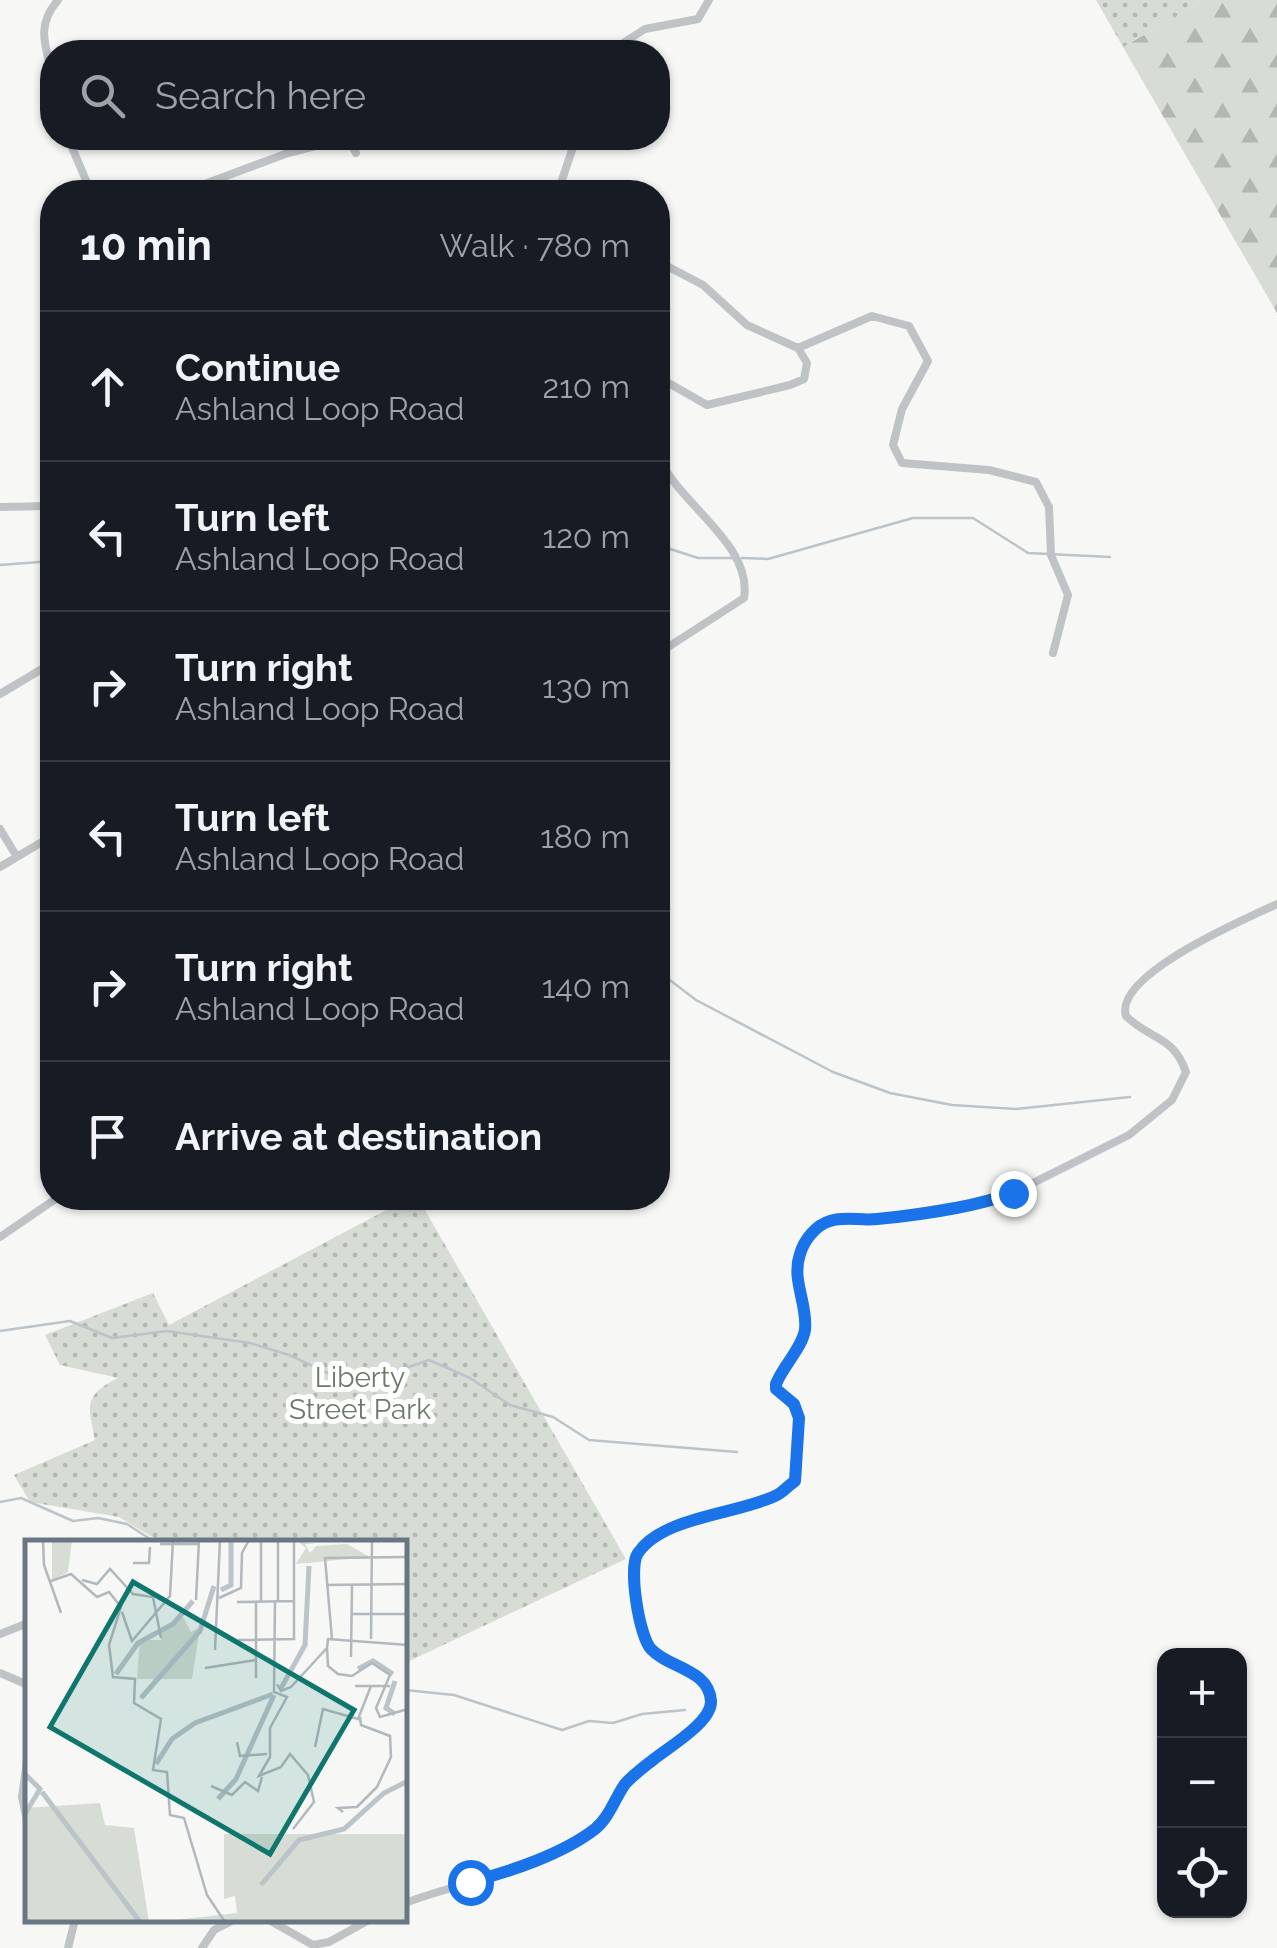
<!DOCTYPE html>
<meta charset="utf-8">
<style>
:root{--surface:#171b24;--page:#20242c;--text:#f1f3f6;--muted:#9ea1a6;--line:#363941}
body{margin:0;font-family:Raleway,sans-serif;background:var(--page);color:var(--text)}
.controls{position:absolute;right:30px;bottom:30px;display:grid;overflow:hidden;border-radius:20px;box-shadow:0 2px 8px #0004}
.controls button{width:90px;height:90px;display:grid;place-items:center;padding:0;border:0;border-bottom:2px solid var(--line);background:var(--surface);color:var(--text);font:50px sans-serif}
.stop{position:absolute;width:30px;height:30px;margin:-22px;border:8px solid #1a73e8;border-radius:50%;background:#fff}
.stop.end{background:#1a73e8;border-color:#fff;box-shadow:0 2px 10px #0008}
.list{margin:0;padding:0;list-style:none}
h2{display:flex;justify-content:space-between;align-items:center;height:130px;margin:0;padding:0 40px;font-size:42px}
h2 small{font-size:32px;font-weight:400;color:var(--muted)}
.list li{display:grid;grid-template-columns:65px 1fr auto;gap:30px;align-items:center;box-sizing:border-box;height:150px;padding:0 40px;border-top:2px solid var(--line)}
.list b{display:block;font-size:38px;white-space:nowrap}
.list p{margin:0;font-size:32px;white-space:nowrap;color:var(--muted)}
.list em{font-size:32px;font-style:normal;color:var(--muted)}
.icon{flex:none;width:55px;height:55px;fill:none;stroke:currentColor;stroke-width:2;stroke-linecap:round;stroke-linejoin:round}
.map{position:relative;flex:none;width:1277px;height:1948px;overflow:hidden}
.search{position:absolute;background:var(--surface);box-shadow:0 2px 8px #0004;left:40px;top:40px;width:630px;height:110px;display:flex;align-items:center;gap:25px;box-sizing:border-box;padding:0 35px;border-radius:40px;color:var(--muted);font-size:38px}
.panel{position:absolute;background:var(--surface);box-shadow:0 2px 8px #0004;left:40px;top:180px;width:630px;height:1030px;border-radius:40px}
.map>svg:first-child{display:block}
.forest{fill:url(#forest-firs)}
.park{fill:url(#park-dots)}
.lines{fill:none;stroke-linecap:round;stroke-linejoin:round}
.stream{stroke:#bac4c9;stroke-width:2.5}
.street{stroke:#bfc3c6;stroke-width:8}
.route{stroke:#1a73e8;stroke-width:12}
.labels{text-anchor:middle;stroke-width:10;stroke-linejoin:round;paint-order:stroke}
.park-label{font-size:28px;fill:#6a7b67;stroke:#fff}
.inset-river{fill:none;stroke:#bac4c9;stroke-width:5}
.inset-road{fill:none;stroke:#b1b8be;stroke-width:2.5}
.view{fill:#0f766e;fill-opacity:0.15;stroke:#0f766e;stroke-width:5}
.inset-edge{fill:none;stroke:#697784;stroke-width:5}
</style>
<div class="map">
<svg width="1277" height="1948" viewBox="0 0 1277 1948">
<defs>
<pattern id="forest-firs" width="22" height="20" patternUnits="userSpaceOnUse" patternTransform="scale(2.5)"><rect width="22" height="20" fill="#d7dcd4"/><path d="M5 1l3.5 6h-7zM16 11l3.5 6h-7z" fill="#b2b7b2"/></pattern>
<pattern id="park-dots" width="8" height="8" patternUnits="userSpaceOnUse" patternTransform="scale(2.5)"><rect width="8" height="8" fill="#d7dcd4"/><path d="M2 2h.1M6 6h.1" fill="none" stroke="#b2b7b2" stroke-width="1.8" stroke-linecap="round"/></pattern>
</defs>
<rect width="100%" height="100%" fill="#f7f7f5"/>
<path class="forest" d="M 1204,0 L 1277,0 L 1277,313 L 1123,47 Z"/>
<path class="park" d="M 1096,0 L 1204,0 L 1123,47 Z
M 409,1198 L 418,1198 L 626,1559 L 405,1663 L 405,1543 L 162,1543 L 119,1517 L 30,1502 L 14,1475 L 95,1440 C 88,1405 83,1396 118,1378 L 60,1365 L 45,1335 L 153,1293 L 169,1325 Z"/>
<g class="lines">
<path class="stream" d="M 658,545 L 698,558 L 734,558
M 742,558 L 768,559 L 913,518 L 973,518 L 1028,553 L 1110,557
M 0,565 L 52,561
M 658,971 L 696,1000 L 833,1072 L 890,1093 L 952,1105 L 1016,1109 L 1130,1097
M 0,1331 L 70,1321 L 112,1338 L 167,1331 L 250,1343 L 289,1355 L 345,1381 L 383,1376 L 429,1360 L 470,1378 L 510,1405 L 553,1417 L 589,1440 L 737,1452
M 0,1502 L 21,1498 L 73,1521 L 98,1518 L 127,1524 L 156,1543
M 405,1690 L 454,1695 L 562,1730 L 589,1721 L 613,1723 L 642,1714 L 685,1710"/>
<path class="street" d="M 609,52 L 645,29 L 698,19 L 709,0
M 52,74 C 45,44 36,26 58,0
M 68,138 L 91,192
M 282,138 L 288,153
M 348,138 L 356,153
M 183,192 L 288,153 L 347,138
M 558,192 L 576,138
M 658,267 L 663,264 L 703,285 L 747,325 L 798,348 L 807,363 L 804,379 L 790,385 L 707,405 L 658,377
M 798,348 L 872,316 L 909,326 L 928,361 L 902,409 L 893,445 L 902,463 L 989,470 L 1036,482 L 1049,507 L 1051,555 L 1068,595 L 1053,653
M 658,455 C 677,504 753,543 744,598 L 662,651
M 0,507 L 52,506
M 0,694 L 52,663
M 0,829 L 17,857
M 45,841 L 52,854
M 0,867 L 52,836
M 0,1237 L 57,1198
M 0,1634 L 28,1623
M 0,1673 L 28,1685
M 405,1751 L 405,1770
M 28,1754 L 22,1797 L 28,1825
M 405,1903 C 466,1880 541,1870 595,1829 C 608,1819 614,1799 624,1785 C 632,1775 643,1768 653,1760 C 667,1749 710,1722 710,1703 C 711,1667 664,1669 648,1644 C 640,1630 638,1609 636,1593 C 634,1582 630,1566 636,1556 C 660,1512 779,1512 796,1477 C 800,1468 796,1458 798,1448 C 804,1416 797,1410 776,1389 L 776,1384 L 803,1337 L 805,1326 L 796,1276 L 798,1259 L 803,1245 L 818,1228 L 828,1221 L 870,1220 L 954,1206 L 982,1204 L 1013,1193 L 1129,1135 L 1172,1100 L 1186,1072 C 1173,1035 1150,1040 1126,1016 C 1113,975 1245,919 1277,904
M 269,1920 L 313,1945 L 329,1942 L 369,1920
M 68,1948 L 75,1920
M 202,1948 L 214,1930 L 234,1920"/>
</g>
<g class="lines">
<path class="route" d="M 470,1882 C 509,1872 563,1854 595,1829 C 609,1818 615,1798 625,1784 C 633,1775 644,1767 654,1759 C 669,1747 712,1722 711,1701 C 709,1669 668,1668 651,1649 C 639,1636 628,1567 638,1553 C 663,1516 740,1514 777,1495 C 783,1492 789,1485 795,1481 L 799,1418 L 794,1404 L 776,1389 L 776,1384 C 783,1366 802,1348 805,1330 C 808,1304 791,1280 800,1254 C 804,1240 816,1225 830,1221 C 845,1216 862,1221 877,1219 C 919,1215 974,1207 1013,1193"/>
</g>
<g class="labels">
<g class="park-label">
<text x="360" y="1387">Liberty<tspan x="360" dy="32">Street Park</tspan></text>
</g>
</g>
<g transform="translate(25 1540)">
<rect width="382" height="382" fill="#f7f7f5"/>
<path d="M 271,0 L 290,4 L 280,4 L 285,13 L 291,6 L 322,4 L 345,17 L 271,24 L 281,8 Z" fill="#d7dcd4"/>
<path d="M 75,263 L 80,285 L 109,288 L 124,382 L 0,382 L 0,268 ZM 199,294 L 250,294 L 250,382 L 133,382 L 212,373 L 210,356 L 199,359 Z" fill="#d7dcd4"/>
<path d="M 27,0 L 47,0 L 43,32 L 27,40 ZM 157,75 L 166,92 L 175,87 L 167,139 L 112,139 L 115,100 L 136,100 L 137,91 ZM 250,294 L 382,294 L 382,382 L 250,382 Z" fill="#d7dcd4"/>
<path class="inset-river" d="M 196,50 L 206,45 L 206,0M 333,129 L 348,121 L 368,134M 91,134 L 113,103 L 148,84 L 168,61M 370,141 L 361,168 L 370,174M 255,150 L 280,105 L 284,26M 116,158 L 175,91 L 189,46M 131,224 L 147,199 L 170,183 L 248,154M 0,234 L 15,249 L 0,274M 17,252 L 115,382M 193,259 L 211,239 L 249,155M 236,345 L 274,300 L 319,289 L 359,253 L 383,241"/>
<path class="inset-road" d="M 18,0 L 19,25 L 36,73M 135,4 L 174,4M 108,23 L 124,23 L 125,7M 57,40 L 72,44 L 85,29 L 108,54 L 128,57 L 136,98M 26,41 L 46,34 L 72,57 L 84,52 L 96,67 L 84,105 L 88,137 L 110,139 L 109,163 L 136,179 L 128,230 L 142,232 L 145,275 L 159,278 L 182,355 L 200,382M 301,45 L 383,44M 194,58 L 216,48 L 217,13 L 224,0M 171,60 L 174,0M 236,61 L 236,0M 250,61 L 249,152 L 262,157 L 245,188 L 245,217 L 234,236 L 256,227 L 265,214 L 283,235 L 289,262 L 268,289M 253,61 L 253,0M 212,62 L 269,61M 97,72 L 107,101 L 145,56 L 148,0M 327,74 L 383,74M 307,99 L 300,18 L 381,17M 346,99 L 347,0M 213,100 L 269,99 L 269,0M 302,108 L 303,99 L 383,105M 190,110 L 195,0M 326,117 L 327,45M 180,128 L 231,120M 231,138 L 231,61M 252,144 L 256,151 L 266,147 L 302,108 L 303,126 L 313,134 L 327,136 L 347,123 L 365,135 L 351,168 L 355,177 L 383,169M 330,146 L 365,146M 212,202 L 215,216 L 242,214M 290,207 L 298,169 L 333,179 L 346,146M 186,246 L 207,255 L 220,242 L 233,251 L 237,237M 318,272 L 313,268 L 332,267 L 352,247 L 366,217 L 365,196 L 336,185 L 335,177"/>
<path class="view" d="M 108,42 L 329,170 L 245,314 L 25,187 Z"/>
<rect width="382" height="382" class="inset-edge"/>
</g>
</svg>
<div class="controls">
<button>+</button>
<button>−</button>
<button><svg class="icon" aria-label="locate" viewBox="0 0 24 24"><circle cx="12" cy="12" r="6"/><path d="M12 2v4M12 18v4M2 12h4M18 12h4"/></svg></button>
</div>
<div class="stop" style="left:470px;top:1882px"></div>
<div class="stop end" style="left:1013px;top:1193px"></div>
<div class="search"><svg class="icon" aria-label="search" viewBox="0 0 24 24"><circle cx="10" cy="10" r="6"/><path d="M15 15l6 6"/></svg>Search here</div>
<section class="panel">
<h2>10 min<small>Walk · 780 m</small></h2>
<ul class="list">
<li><svg class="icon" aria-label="ahead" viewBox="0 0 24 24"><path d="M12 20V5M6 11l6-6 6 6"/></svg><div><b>Continue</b><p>Ashland Loop Road</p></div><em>210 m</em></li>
<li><svg class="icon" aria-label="left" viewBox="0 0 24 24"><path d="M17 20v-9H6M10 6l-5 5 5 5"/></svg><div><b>Turn left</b><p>Ashland Loop Road</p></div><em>120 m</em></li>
<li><svg class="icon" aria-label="right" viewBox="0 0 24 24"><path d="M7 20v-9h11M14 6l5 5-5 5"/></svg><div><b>Turn right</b><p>Ashland Loop Road</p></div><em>130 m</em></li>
<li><svg class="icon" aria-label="left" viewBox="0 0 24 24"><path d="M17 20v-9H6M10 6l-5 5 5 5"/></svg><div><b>Turn left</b><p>Ashland Loop Road</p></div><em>180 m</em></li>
<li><svg class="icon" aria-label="right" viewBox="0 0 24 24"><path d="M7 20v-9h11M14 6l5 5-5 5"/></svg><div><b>Turn right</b><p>Ashland Loop Road</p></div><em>140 m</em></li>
<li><svg class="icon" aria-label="arrive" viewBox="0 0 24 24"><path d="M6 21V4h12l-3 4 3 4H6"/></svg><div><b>Arrive at destination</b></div></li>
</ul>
</section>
</div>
